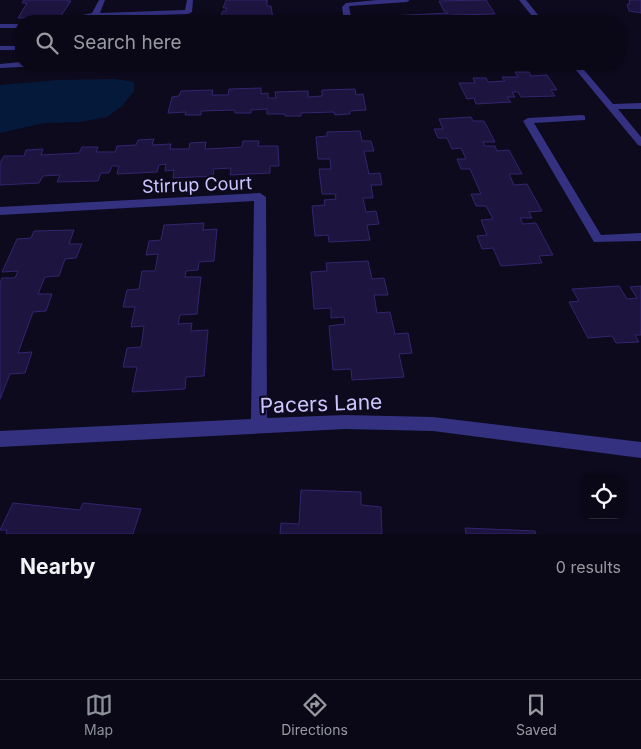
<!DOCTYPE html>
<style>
:root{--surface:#0a0816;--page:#13111f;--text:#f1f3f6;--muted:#999aa1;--line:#2a2935;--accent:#8c9099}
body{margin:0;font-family:Inter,sans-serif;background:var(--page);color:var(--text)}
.controls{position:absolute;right:15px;bottom:15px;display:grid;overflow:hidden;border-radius:10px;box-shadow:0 1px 4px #0004}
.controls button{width:45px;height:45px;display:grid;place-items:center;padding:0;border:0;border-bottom:1px solid var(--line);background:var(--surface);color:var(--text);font:25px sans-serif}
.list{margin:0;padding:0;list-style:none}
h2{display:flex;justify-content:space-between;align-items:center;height:65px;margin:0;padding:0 20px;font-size:21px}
h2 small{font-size:16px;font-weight:400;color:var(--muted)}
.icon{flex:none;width:28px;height:28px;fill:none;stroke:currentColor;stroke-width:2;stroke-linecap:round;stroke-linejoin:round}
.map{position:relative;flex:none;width:641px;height:534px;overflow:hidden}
.search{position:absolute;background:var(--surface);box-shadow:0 1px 4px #0004;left:15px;right:15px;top:15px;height:55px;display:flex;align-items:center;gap:12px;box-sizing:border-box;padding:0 18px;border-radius:20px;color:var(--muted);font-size:19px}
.sheet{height:145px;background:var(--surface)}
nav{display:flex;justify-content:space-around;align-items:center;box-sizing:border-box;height:70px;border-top:1px solid var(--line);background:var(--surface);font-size:14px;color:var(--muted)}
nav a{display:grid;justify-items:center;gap:2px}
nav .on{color:var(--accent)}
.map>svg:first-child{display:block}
.water{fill:#05193b}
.building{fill:#1d1440;stroke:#33256e}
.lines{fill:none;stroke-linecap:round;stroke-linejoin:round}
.minor{fill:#333180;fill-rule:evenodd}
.labels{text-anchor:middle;stroke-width:4.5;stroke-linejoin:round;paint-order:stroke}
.street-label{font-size:18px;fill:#ccc6ff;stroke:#0d0a1d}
.near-street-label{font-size:21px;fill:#ccc6ff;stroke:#0d0a1d}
</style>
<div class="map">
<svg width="641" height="534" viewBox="0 0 641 534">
<rect width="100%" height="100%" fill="#0d0a1d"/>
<path class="water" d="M 115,79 L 134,82 L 134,91 L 122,106 L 107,117 L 80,122 L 44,123 L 0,133 L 0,85 L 58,80 Z"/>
<path class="building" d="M 24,0 L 68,0 L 67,1 L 71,1 L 60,17 L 18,18 L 27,3 L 22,3 Z
M 226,0 L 267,0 L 267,6 L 271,6 L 273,19 L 271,19 L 271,21 L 219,20 L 223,11 L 226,11 L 227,8 L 223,8 Z
M 486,0 L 495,14 L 452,15 L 455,21 L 371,21 L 370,17 L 448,13 L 444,11 L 439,1 Z
M 629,0 L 641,0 L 641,13 L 629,11 L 627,4 L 630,4 Z
M 515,72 L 529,72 L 531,76 L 547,75 L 557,90 L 551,90 L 555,96 L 521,97 L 518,92 L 512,92 L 515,97 L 507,97 L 511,102 L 476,104 L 474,98 L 467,99 L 459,83 L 475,83 L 473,78 L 486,78 L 488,82 L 505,81 L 502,77 L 518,77 Z
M 261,88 L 261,94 L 268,93 L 268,98 L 276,98 L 275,92 L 308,91 L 308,97 L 322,96 L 322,90 L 355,89 L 356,95 L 363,94 L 366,110 L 350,111 L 350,114 L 335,115 L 334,112 L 301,113 L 301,116 L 285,116 L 285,114 L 267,114 L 267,109 L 251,110 L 251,113 L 235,113 L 235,110 L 201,111 L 201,115 L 185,115 L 186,112 L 168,113 L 172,97 L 179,96 L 181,91 L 213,90 L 212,95 L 228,95 L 229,89 Z
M 471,117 L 473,121 L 484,121 L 495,142 L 483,142 L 485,146 L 495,146 L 497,151 L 509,150 L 522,174 L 509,174 L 514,185 L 527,184 L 542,211 L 529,212 L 532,218 L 520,218 L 523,224 L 536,223 L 553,255 L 539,256 L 542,263 L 501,266 L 493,248 L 482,249 L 477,236 L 487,235 L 481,220 L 493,219 L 486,206 L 476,206 L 471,194 L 481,194 L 470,169 L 461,169 L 457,159 L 466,159 L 461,148 L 452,149 L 447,138 L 438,138 L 434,129 L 443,129 L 439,119 Z
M 360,131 L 362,141 L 371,141 L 374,151 L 364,151 L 369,174 L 380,173 L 382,185 L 371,185 L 373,198 L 363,198 L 366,212 L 376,211 L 379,224 L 367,225 L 370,240 L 329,242 L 328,235 L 315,236 L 312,206 L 325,205 L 324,200 L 336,199 L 335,194 L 322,194 L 319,169 L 331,169 L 330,159 L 318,159 L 316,137 L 327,136 L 327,132 Z
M 154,139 L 152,145 L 171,144 L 170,149 L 189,149 L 190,143 L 206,142 L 205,149 L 242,147 L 243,141 L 259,141 L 258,146 L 278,146 L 279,166 L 270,166 L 270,173 L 230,175 L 231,168 L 214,169 L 213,176 L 173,178 L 174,170 L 165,171 L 166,164 L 159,165 L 157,172 L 117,174 L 119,166 L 112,166 L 109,173 L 101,173 L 98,181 L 57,182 L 60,175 L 43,176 L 39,183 L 0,185 L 0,163 L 4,156 L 24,156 L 26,150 L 43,149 L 41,155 L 79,153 L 82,147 L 98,147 L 96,152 L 115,152 L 117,146 L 136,145 L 138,140 Z
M 204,223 L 203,230 L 217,229 L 214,261 L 199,262 L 198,270 L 186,271 L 185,277 L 201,277 L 197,314 L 180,315 L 178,324 L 192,323 L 191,331 L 208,330 L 204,376 L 186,377 L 185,389 L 132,392 L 137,367 L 123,367 L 127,348 L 141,347 L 144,326 L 131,327 L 135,307 L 123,307 L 127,290 L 139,289 L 142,271 L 155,271 L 158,254 L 146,255 L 149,241 L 161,240 L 164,225 Z
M 74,230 L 69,244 L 82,244 L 76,258 L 65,259 L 59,276 L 45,277 L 38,294 L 52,294 L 46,311 L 33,312 L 18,353 L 32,352 L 25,373 L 10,374 L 0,399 L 0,283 L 2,278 L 15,278 L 18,271 L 2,272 L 17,239 L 31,238 L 34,231 Z
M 368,261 L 372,279 L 384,278 L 388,295 L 374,295 L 377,313 L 390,312 L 395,334 L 408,333 L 412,353 L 399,354 L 404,377 L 352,380 L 351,369 L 333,370 L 329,326 L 345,324 L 344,317 L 331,318 L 331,308 L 314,309 L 311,272 L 327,271 L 326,263 Z
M 619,286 L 627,299 L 637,298 L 630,287 L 641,286 L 641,335 L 635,335 L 639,342 L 616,343 L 612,336 L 588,338 L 569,302 L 579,301 L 572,289 Z
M 301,490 L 361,492 L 361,505 L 381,507 L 382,534 L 280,534 L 281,523 L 299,524 Z
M 13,503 L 80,510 L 83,503 L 141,509 L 133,534 L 6,534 L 7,530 L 0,530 Z
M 465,528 L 535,531 L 536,534 L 466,534 Z"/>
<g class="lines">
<path class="minor" d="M 99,0 L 105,0 L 100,13 L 185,10 L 187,0 L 193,0 L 192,12 L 188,14 L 95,17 L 71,21 L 55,21 L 92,13 Z
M 377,0 L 410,0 L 407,2 L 350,6 L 349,7 L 352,21 L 344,21 L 342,7 L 346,3 Z
M 519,0 L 526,0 L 543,21 L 536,21 Z
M 0,24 L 21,24 L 21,28 L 0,28 Z
M 0,46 L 21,46 L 21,50 L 0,50 Z
M 21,62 L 21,64 L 45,64 L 41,66 L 0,68 L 0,64 Z
M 571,64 L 579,64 L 613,104 L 641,103 L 641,109 L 618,109 L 641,137 L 641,146 L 638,145 Z
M 582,115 L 585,116 L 585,120 L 534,123 L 601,235 L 641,233 L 641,241 L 594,242 L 523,121 L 528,118 Z
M 260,193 L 266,197 L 267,418 L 345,415 L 433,417 L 641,442 L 641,458 L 433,431 L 345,429 L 0,447 L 0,431 L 251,419 L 254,201 L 0,215 L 0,207 Z"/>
</g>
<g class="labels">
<g class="street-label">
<text transform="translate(197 185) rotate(-2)" y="6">Stirrup Court</text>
</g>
<g class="near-street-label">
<text transform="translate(321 404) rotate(-2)" y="7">Pacers Lane</text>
</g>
</g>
</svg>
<div class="controls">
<button><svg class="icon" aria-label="locate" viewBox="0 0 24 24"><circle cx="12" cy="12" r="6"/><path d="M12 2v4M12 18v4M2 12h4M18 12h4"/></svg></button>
</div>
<div class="search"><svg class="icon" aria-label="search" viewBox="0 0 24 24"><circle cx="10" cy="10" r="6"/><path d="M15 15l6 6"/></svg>Search here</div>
</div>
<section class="sheet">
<h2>Nearby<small>0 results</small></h2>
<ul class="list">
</ul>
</section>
<nav>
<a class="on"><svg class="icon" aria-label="map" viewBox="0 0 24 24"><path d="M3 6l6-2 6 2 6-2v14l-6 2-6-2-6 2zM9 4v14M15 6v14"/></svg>Map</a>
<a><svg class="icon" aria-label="directions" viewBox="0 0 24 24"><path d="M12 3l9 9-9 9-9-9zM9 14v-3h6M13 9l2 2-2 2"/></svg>Directions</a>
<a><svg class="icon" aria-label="saved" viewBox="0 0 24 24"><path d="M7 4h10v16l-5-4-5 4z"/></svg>Saved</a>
</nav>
